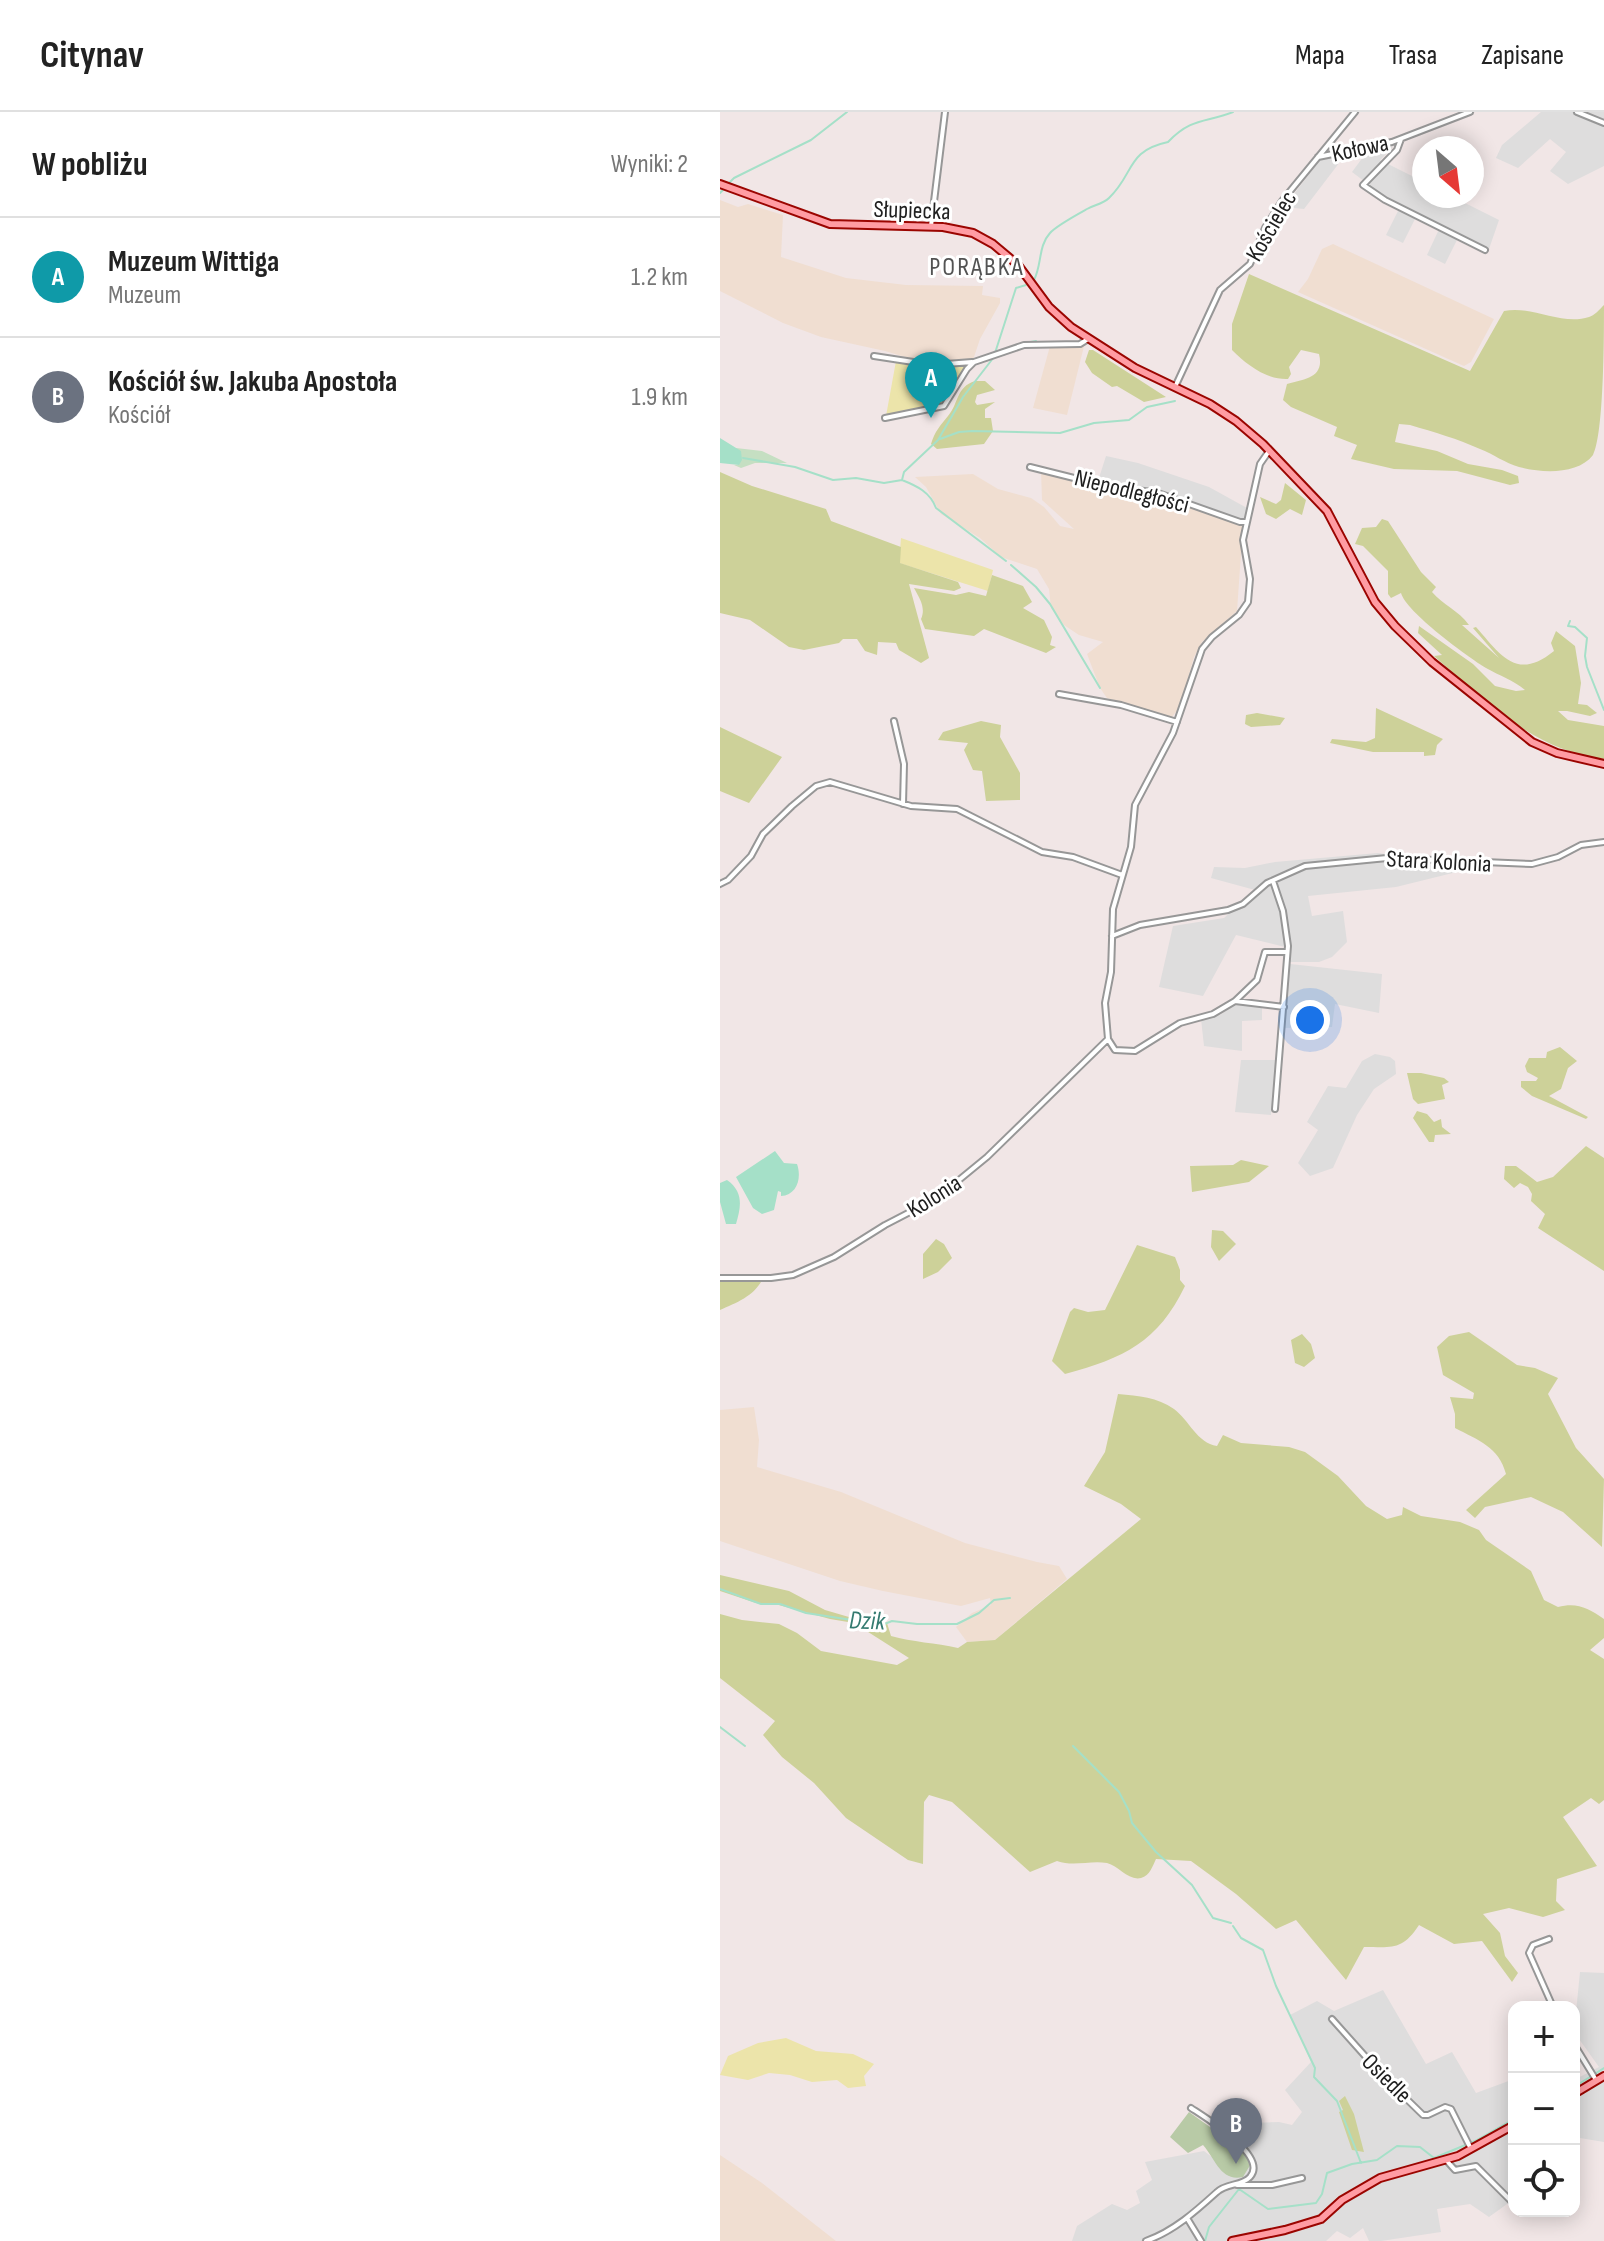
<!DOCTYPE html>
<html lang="pl">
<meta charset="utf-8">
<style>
:root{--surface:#fff;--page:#f2f2f2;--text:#222;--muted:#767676;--line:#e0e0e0;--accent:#111827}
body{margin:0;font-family:"Sofia Sans Condensed",sans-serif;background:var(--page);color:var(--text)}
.controls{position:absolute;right:24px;bottom:24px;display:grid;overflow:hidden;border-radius:16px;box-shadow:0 4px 20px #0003}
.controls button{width:72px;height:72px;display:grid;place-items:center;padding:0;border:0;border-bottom:2px solid var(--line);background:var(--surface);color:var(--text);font:40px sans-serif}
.compass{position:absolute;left:692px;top:24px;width:72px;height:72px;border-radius:50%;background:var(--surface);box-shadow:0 4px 20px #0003;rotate:152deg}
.you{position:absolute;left:590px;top:908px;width:28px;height:28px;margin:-20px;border:6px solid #fff;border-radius:50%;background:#1a73e8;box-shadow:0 0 0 12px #1a73e833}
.badge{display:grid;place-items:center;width:52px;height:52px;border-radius:50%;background:var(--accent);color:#fff;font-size:26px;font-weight:700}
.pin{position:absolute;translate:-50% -66px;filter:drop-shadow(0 2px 4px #0008)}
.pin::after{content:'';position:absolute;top:42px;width:28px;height:24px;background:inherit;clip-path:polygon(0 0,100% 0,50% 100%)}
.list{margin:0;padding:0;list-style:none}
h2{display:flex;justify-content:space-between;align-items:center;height:104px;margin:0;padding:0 32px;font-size:34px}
h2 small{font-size:26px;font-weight:400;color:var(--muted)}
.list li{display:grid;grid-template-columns:52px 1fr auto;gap:24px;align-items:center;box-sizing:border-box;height:120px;padding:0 32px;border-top:2px solid var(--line)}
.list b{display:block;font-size:30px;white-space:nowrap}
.list p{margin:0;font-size:26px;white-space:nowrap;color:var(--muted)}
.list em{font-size:26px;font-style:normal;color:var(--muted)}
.icon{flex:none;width:44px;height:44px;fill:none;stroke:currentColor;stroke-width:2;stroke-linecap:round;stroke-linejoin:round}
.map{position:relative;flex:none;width:884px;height:2129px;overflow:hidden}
header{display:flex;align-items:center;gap:48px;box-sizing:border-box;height:112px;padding:0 40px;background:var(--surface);border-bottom:2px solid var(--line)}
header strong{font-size:38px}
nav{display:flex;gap:44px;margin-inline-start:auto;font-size:28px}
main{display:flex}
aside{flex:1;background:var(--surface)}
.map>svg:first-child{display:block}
.residential{fill:#dedddd}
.farmland{fill:#f0ded1}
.grass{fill:#ece4aa}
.forest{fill:#cdd199}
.wetland{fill:#c5dfc2}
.cemetery{fill:#b8caa6}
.water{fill:#a5e0c8}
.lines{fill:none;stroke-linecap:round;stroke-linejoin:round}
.stream{stroke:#a5e0c8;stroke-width:2}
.minor-casing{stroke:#979797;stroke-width:8}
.major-casing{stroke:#9b0500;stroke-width:10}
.minor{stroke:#fff;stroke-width:4}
.major{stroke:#ff9ca3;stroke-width:6}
.labels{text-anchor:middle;stroke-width:6;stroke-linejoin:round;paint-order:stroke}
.street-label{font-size:24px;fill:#202020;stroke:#fff}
.neighbourhood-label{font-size:26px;letter-spacing:2px;fill:#535353;stroke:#fff}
.water-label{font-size:26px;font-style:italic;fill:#357b71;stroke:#fff}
</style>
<header>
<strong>Citynav</strong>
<nav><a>Mapa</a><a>Trasa</a><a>Zapisane</a></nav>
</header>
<main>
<aside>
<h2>W pobliżu<small>Wyniki: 2</small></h2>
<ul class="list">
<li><span class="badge" style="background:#0f9aa8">A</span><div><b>Muzeum Wittiga</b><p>Muzeum</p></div><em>1.2 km</em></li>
<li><span class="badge" style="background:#6b7280">B</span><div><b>Kościół św. Jakuba Apostoła</b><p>Kościół</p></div><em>1.9 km</em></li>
</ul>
</aside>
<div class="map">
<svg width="884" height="2129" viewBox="0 0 884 2129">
<rect width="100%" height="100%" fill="#f1e6e6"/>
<path class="residential" d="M 821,0 L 884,0 L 884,54 L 848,72 L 830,59 L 846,40 L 830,27 L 798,56 L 776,46 L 782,33 Z
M 674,34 L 660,48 L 704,70 L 704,84 L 731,84 L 779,108 L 769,137 L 740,122 L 725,152 L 707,143 L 721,113 L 698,101 L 683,131 L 666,123 L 681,93 L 650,77 L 648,72 L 632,60 L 646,41 Z
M 626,42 L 584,97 L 564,95 L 600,48 Z
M 386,344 L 418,351 L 489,375 L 527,396 L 524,408 L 438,380 L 378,369 Z
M 658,741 L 753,753 L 753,756 L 676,775 L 588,784 L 592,804 L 623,799 L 627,830 L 612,845 L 599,850 L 569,850 L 569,836 L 516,823 L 483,884 L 439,875 L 453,814 L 504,806 L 535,778 L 491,766 L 494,755 L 525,756 L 555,750 Z
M 570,852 L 662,862 L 659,901 L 615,892 L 612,915 L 564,916 Z
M 516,892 L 542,893 L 542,908 L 522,909 L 522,939 L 484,934 L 481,907 L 500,903 Z
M 655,942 L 670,945 L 675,949 L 676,962 L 654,977 L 637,1003 L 613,1056 L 590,1064 L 578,1051 L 598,1018 L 587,1010 L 608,974 L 626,976 L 642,949 Z
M 521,948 L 556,948 L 551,1003 L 515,1000 Z
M 860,1860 L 884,1861 L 884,2030 L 854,2025 L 854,1968 L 879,1955 L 854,1920 Z
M 663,1878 L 706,1952 L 732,1940 L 756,1981 L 794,1967 L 794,2087 L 769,2105 L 750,2092 L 717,2097 L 721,2120 L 661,2129 L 649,2129 L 643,2116 L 630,2126 L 617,2119 L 606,2129 L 352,2129 L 357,2114 L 392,2092 L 407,2098 L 420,2091 L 416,2079 L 432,2068 L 425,2050 L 484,2039 L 492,2045 L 506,2040 L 521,2026 L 505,2012 L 559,2010 L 572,2013 L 582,2000 L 565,1978 L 591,1950 L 570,1903 L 597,1889 L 614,1899 Z"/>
<path class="farmland" d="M 0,88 L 18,95 L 28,92 L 63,103 L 61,145 L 126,166 L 186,173 L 263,174 L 262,183 L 280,186 L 280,191 L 260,227 L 253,248 L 223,252 L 202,250 L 165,239 L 101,225 L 63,211 L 0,179 Z
M 613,132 L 774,207 L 751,250 L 744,254 L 578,180 L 588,167 L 602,137 Z
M 330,234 L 364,234 L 347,303 L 313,296 Z
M 321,359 L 433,382 L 523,413 L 517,499 L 482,530 L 474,545 L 460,595 L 451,606 L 387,586 L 380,576 L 367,542 L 383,530 L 359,523 L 344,513 L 331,496 L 329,477 L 317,457 L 281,445 L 260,426 L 221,402 L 206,375 L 195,365 L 253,362 L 278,377 L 311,386 L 324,395 L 340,414 L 354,417 L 322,388 Z
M 34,1295 L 39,1328 L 37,1355 L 121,1380 L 245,1431 L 317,1450 L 339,1454 L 347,1467 L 275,1528 L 247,1530 L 236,1515 L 252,1501 L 271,1493 L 270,1486 L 241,1494 L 163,1479 L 120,1469 L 0,1429 L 0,1298 Z
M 0,2043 L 42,2071 L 116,2129 L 0,2129 Z"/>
<path class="grass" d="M 176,249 L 213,255 L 246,254 L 226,291 L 221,294 L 166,304 Z
M 181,426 L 273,458 L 268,479 L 179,451 Z
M 66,1926 L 96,1939 L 133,1942 L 154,1952 L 144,1964 L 146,1974 L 128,1976 L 117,1968 L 92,1970 L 70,1963 L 49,1961 L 28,1968 L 0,1963 L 8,1944 L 38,1931 Z"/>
<path class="forest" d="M 529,162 L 750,259 L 784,199 C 812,193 841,214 869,205 C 874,204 880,197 884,193 C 884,224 884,322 873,343 C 858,363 821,361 799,355 C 785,351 773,342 760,337 C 738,327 714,320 690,313 L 679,312 L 675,330 L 717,339 L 748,352 L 782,358 L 798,364 L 799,371 L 790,373 L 737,359 L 674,357 L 631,347 L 637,333 L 614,324 L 617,315 L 571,295 L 563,288 L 567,272 C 584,267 605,266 599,242 L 581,238 L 569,255 L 571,262 L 568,267 C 546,268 526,252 512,238 L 512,212 Z
M 369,238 L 373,238 L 446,285 L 424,290 L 397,274 L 392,275 L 372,261 L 365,250 Z
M 255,269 L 265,269 L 275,278 L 257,283 L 255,290 L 257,293 L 275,290 L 265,297 L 265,306 L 271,306 L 273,319 L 264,332 L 217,337 L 211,332 C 215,319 220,314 228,304 C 239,291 236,275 255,269 Z
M 0,360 L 32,374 L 106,397 L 111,409 L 181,435 L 180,451 L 238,470 L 241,476 L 234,479 L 189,472 L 209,546 L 201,551 L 179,538 L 176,531 L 158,530 L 157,543 L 145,539 L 137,527 L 123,527 L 119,531 L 84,538 L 69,535 L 30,508 L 0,501 Z
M 565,371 L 586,388 L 582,403 L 570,397 L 556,407 L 546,402 L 540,385 L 556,392 L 561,388 Z
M 662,407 L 668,409 L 701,460 L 716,475 L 712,480 C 723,493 738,498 749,513 L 742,513 L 779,546 L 753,516 L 756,515 C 780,542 796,570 834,539 L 831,531 L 836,519 L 855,534 L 861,571 L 858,592 L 867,593 L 877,601 L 870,604 L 847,599 L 838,599 L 848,608 L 884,614 L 884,647 C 814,639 764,588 714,544 L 722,543 L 698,521 L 699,514 L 753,552 L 775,574 L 796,579 L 805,578 C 793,568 780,564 766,556 C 748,545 686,500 681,481 L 671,486 L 668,482 L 668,459 L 643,434 L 635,432 L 642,416 L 656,415 Z
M 272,463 L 303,474 L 312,490 L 303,496 L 324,508 L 332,525 L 330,533 L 336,535 L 326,541 L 264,517 L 254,524 L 205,517 L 201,507 C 206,496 200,487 194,476 L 236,483 L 249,480 L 266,484 Z
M 656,596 L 723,627 L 717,633 L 715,643 L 704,644 L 704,640 L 653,640 L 610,631 L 612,627 L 646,630 L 655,626 Z
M 537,601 L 565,606 L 560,613 L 531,615 L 525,612 L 526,603 Z
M 261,609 L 281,613 L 280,625 L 300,661 L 300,688 L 266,689 L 262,659 L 253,658 L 244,638 L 248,631 L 218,628 L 223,620 Z
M 0,615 L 62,645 L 29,691 L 0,679 Z
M 840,935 L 857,949 L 848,956 L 841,977 L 829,984 L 868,1005 L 866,1007 L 812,984 L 801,975 L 801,969 L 816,969 L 818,966 L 807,960 L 805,954 L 809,946 L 826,946 L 827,940 Z
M 701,961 L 724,966 L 729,970 L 722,973 L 725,987 L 698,992 L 693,987 L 687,961 Z
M 697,999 L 707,1002 L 714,1010 L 721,1007 L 722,1015 L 731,1022 L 715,1023 L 714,1030 L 709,1030 L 693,1006 Z
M 866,1034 L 884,1046 L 884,1159 L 818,1116 L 825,1102 L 811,1089 L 812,1082 L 808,1075 L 800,1071 L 794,1076 L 784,1067 L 785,1054 L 796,1054 L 817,1070 L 833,1065 Z
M 521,1048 L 549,1054 L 529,1070 L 472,1080 L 470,1054 L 513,1053 Z
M 492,1118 L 503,1119 L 516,1132 L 499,1149 L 491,1135 Z
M 216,1127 L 224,1132 L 232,1146 L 218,1160 L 203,1167 L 203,1142 Z
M 417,1133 L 455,1145 L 460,1158 L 460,1168 L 465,1174 C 438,1230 404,1246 345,1262 L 332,1249 L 350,1200 L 354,1196 L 368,1200 L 385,1198 Z
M 42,1168 C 34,1184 16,1191 0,1198 L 0,1169 Z
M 749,1220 L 797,1253 L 815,1256 L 838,1266 L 828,1282 L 856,1336 L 884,1367 L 882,1435 L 843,1400 L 811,1385 L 765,1395 L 755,1406 L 746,1398 L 786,1362 C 779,1335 758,1328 735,1316 L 735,1302 L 730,1285 L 753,1287 L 754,1281 L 723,1263 L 717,1235 L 729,1224 Z
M 582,1222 L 591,1232 L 595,1246 L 584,1255 L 575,1251 L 571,1228 Z
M 398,1282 C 419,1284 437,1285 454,1297 C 469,1308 477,1331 497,1334 L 503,1323 L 521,1331 L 569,1335 L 585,1340 L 618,1364 L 646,1394 L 667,1407 L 682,1403 L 683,1395 L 701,1404 L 740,1410 L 759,1418 L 766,1428 L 811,1459 L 824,1488 L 838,1495 C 857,1490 868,1496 884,1507 L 884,1526 L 870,1538 L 884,1547 L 884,1688 L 879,1692 L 871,1686 L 843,1705 L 877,1754 L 837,1767 L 836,1789 L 845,1798 L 823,1805 L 789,1796 L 763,1802 L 780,1821 L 785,1844 L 798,1861 L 792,1870 L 762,1829 L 734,1832 L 699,1813 C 682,1839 672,1835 644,1835 L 626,1868 L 576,1808 L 556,1817 L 516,1782 L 471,1749 L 436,1747 C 433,1753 430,1764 421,1766 C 408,1769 399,1754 387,1751 C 370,1748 354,1755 337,1749 L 310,1760 L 232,1690 L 209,1683 L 204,1690 L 203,1752 L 188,1748 L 126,1706 L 94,1671 L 62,1645 L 43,1623 L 55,1609 L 0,1566 L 0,1502 L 22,1508 L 59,1512 L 77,1521 L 101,1539 L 177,1553 L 189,1546 L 134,1511 L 110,1507 L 55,1492 L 36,1491 L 0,1479 L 0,1463 L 69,1479 L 105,1498 L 146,1510 L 167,1511 L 171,1524 C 192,1530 216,1531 238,1536 L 247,1530 L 275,1528 L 421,1407 L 401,1392 L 364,1374 L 385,1340 Z
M 625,1984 L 634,2002 L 644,2040 L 632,2038 L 619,2000 L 623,1998 L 619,1989 Z"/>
<path class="wetland" d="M 16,336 L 42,339 L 67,351 L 35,351 L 21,356 L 14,353 L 19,353 Z"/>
<path class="cemetery" d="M 469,2000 L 525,2040 L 532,2050 L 523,2065 C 501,2070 496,2048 483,2033 L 468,2041 L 450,2025 Z"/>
<path class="water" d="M 0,326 L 21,339 L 22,348 L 19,353 L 0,351 Z
M 55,1039 L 64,1051 L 77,1052 C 82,1066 77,1083 61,1084 L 61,1080 L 58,1079 L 54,1098 L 42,1102 L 33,1096 L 16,1065 Z
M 7,1068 C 24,1080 21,1095 16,1112 L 6,1112 L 0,1090 L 0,1071 Z"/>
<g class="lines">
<path class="stream" d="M 9,71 L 14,66 L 91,28 L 127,0
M 0,81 L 3,78
M 314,168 C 322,153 318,134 330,121 C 336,114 358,102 367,97 C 374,93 383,92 389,86 C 415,61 406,39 448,30 C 472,5 486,11 513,0
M 305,231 L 316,229
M 279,239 L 299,233
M 275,241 L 296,176 L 306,173
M 220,327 L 239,320 L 252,319 L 340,321 L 374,311 L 409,308 L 427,295 L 455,289
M 23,346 L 75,355 L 113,368 L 136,366 L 164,371 L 182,368 L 184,360 L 218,328 L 243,285 L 274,245
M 182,368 C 197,374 210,380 216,396 L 286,449
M 291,453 L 316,475 L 330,492 L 380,576
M 850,509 L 848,514 L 855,515 L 867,526 L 865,544 L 867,555 L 884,598
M 0,1477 L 41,1492 L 60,1492 L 86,1501 L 132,1508 L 150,1514 L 162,1513 L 172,1509 L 197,1512 L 237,1512 L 259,1501 L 274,1488 L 290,1486
M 0,1615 L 25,1634
M 353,1634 L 399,1680 L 409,1699 L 412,1711 L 436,1740 L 472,1773 L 493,1806 L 511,1811
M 513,1814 L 521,1826 L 543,1838 L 556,1874 L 595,1956 L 594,1965 L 617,1989 L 641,2051
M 854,1975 L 884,1956
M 485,2129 L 489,2115 L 519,2077 L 548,2097 L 596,2091 L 602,2082 L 607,2061 L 632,2052 L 657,2048 L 677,2034 L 700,2035 L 714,2046 L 755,2029 L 794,2007"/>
<defs>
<path id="minor" d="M 857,0 L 884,11
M 681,27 L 677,38 L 643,73 L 665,88 L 765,138
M 598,45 L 672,30 L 750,0
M 211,114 L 225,0
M 154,244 L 213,253 L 252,250
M 455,275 L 500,178 L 530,152 L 545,116 L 562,89 L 635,0
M 165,306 L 224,294 L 247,257 L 254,250 L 304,233 L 360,232 L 368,227
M 310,355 L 382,373 L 438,381 L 520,410 L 526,410
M 339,582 L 401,593 L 457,610
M 174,609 L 184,652 L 183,692
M 553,769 L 563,799 L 568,834 L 555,997
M 0,772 L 8,768 L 31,744 L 43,722 L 72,694 L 96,674 L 110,670 L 191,694 L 237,697 L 322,740 L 353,745 L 402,763
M 392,824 L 420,813 L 508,798 L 523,792 L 547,771 L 585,754 L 667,746 L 812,752 L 838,745 L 861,733 L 884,730
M 515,889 L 537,868 L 545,840 L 567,840
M 388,927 L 395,938 L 415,939 L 460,911 L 493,902 L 515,889 L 564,895
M 0,1166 L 51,1166 L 73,1163 L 114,1145 L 165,1113 L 217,1086 L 267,1045 L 388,927 L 385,891 L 391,860 L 393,797 L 411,735 L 415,693 L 453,621 L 482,537 L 492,525 L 519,503 L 528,490 L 530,467 L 523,428 L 540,352 L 549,339
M 829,1827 L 813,1833 L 809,1841 L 833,1895
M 612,1907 L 662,1963 L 703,2003 L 708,2003 L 725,1995 L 731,1997 L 751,2037
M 854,1932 L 876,1968
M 726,2048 L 735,2058 L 756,2054 L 794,2092
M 517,2073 L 552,2073 L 582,2066
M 467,2106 L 481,2129
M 426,2129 C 454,2119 476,2099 497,2080 C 506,2071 522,2074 530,2065 C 549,2044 486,2006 471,1996"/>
<path id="major" d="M 0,72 L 110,112 L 223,115 L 253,121 L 273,132 L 298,153 L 329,195 L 351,215 L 415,256 L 490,292 L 516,309 L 543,332 L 607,399 L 655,490 L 675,514 L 712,550 L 812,630 L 837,641 L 884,652
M 854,1982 L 884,1964
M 512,2129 L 565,2118 L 601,2107 L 622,2088 L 660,2066 L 738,2044 L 794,2013"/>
</defs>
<use href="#minor" class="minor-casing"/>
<use href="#major" class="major-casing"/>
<use href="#minor" class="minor"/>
<use href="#major" class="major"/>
</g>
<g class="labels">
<g class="street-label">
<text transform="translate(640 36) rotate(-12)" y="8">Kołowa</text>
<text transform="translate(192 98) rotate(2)" y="8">Słupiecka</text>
<text transform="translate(551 114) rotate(-60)" y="8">Kościelec</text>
<text transform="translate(412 379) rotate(14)" y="8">Niepodległości</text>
<text transform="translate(719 749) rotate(3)" y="8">Stara Kolonia</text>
<text transform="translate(214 1084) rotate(-32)" y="8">Kolonia</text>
<text transform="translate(667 1966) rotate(45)" y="8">Osiedle</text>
</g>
<g class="neighbourhood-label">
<text x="257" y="163">PORĄBKA</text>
</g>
<g class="water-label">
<text transform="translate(147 1508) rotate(2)" y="9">Dzik</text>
</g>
</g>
</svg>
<div class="controls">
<button>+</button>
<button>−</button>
<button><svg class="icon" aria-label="locate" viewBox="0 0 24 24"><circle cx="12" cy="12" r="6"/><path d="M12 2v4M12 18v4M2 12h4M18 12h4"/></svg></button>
</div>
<svg class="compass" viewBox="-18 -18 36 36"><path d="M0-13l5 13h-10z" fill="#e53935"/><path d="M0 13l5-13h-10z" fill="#767676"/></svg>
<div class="you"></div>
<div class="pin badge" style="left:211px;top:306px;background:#0f9aa8">A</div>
<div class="pin badge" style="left:516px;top:2052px;background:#6b7280">B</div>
</div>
</main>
